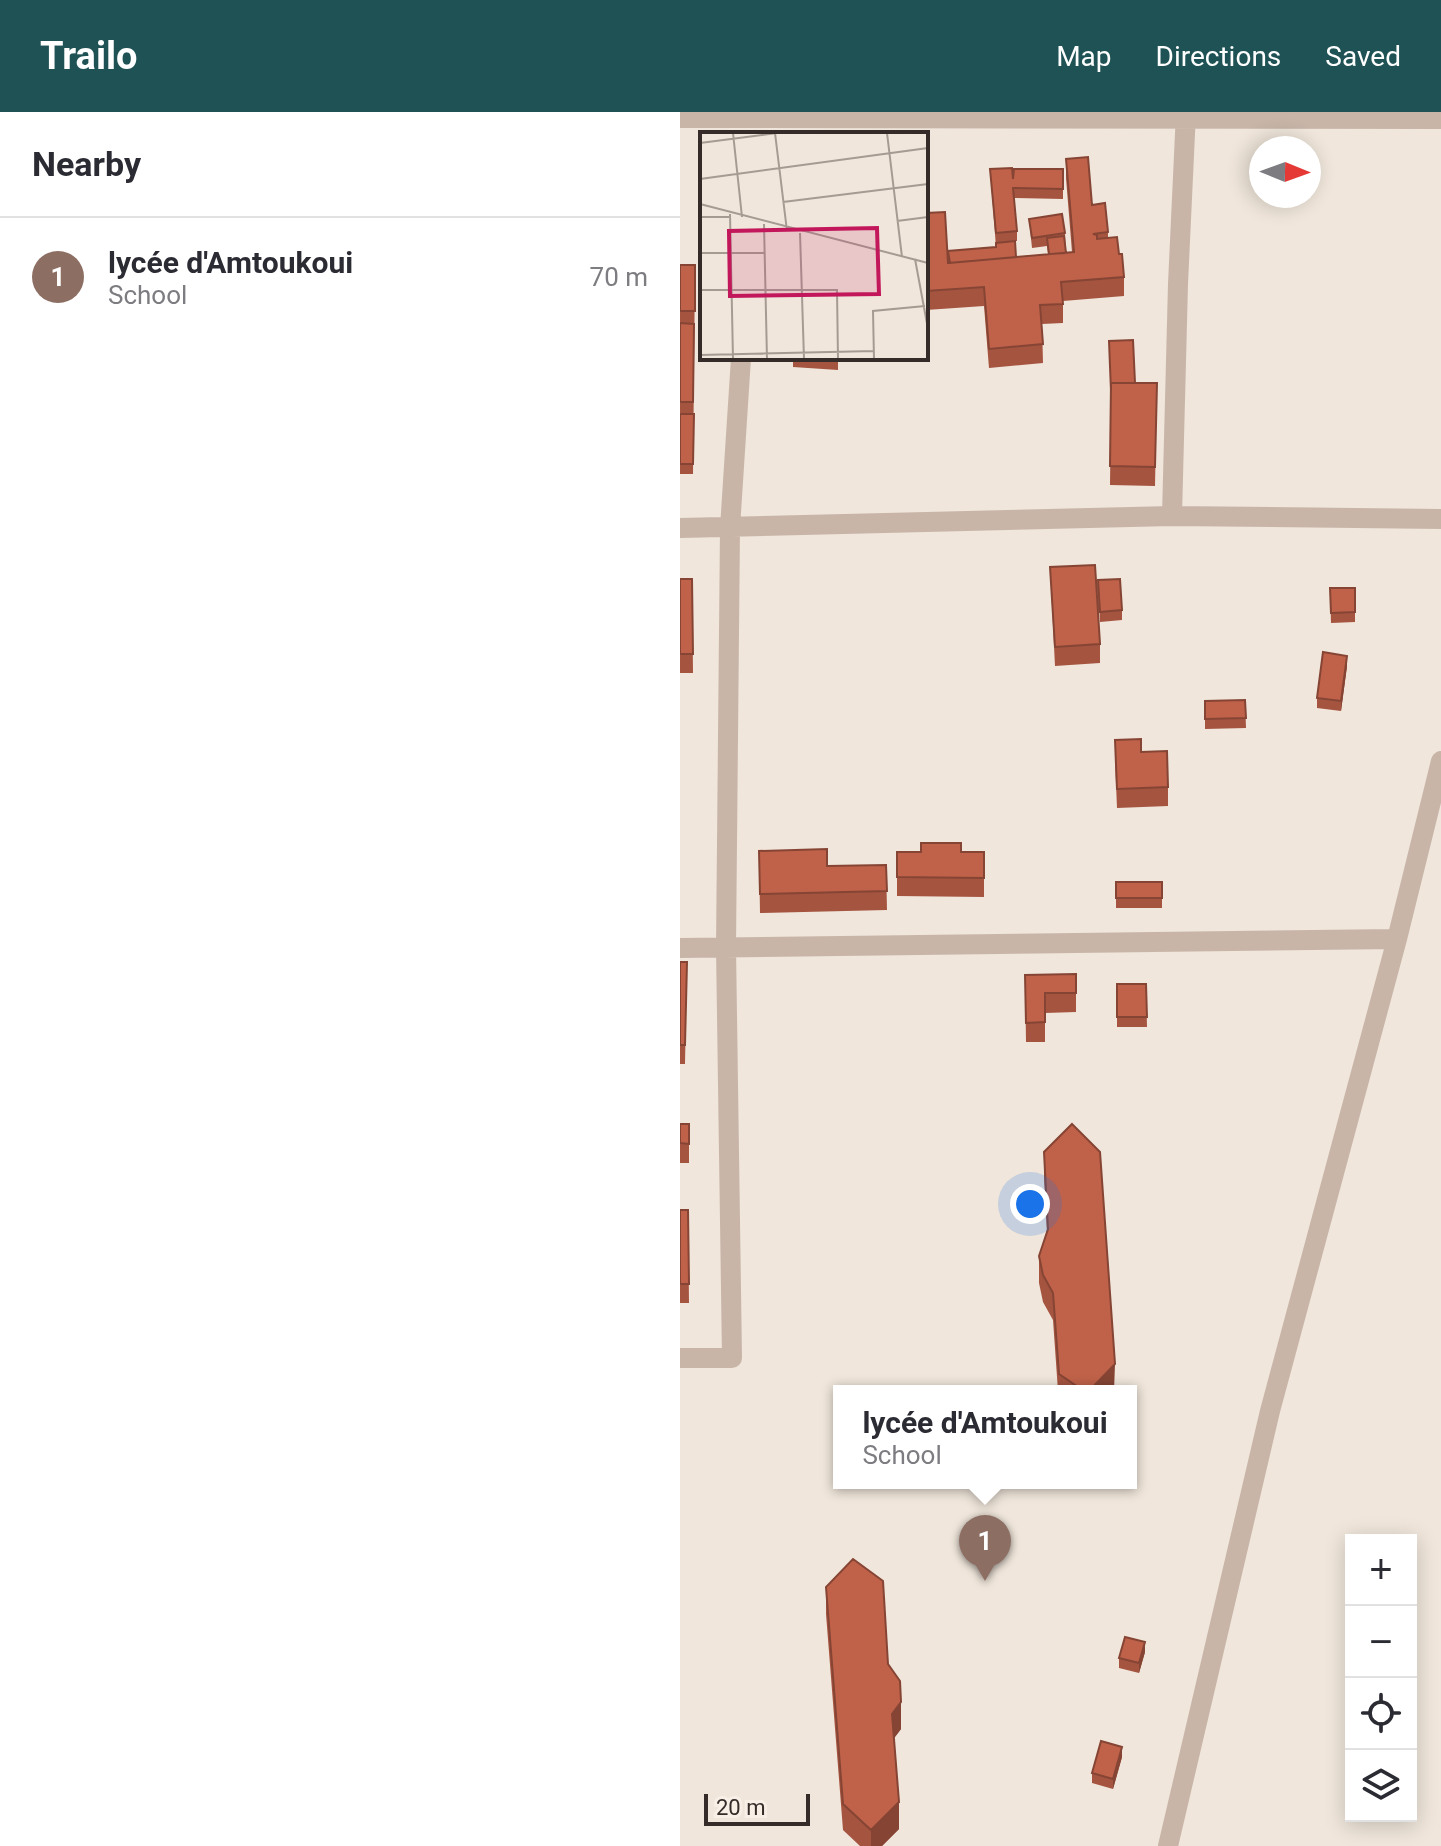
<!DOCTYPE html>
<meta charset="utf-8">
<style>
:root{--surface:#fff;--page:#f2f2f3;--text:#2b2b33;--muted:#7c7c81;--line:#e1e1e2;--accent:#1f5254}
body{margin:0;font-family:Roboto,sans-serif;background:var(--page);color:var(--text)}
.controls{position:absolute;right:24px;bottom:24px;display:grid;overflow:hidden;border-radius:0px;box-shadow:0 4px 20px #0003}
.controls button{width:72px;height:72px;display:grid;place-items:center;padding:0;border:0;border-bottom:2px solid var(--line);background:var(--surface);color:var(--text);font:40px sans-serif}
.compass{position:absolute;left:569px;top:24px;width:72px;height:72px;border-radius:50%;background:var(--surface);box-shadow:0 4px 20px #0003;rotate:91deg}
.scale{position:absolute;left:24px;bottom:20px;width:106px;box-sizing:border-box;padding-left:8px;border:4px solid #352b28;border-top:0;font-size:22px;line-height:28px;white-space:nowrap;color:#352b28;-webkit-text-stroke:6px #f8f0e7;paint-order:stroke}
.you{position:absolute;left:350px;top:1092px;width:28px;height:28px;margin:-20px;border:6px solid #fff;border-radius:50%;background:#1a73e8;box-shadow:0 0 0 12px #1a73e833}
.badge{display:grid;place-items:center;width:52px;height:52px;border-radius:50%;background:var(--accent);color:#fff;font-size:26px;font-weight:700}
.pin{position:absolute;translate:-50% -66px;filter:drop-shadow(0 2px 4px #0008)}
.pin::after{content:'';position:absolute;top:42px;width:28px;height:24px;background:inherit;clip-path:polygon(0 0,100% 0,50% 100%)}
.popup{position:absolute;left:153px;top:1273px;width:304px;height:104px;box-sizing:border-box;display:grid;place-content:center;border-radius:0px;background:var(--surface);filter:drop-shadow(0 2px 6px #0005);font-size:26px;white-space:nowrap;color:var(--muted)}
.popup b{font-size:30px;color:var(--text)}
.popup::after{content:'';position:absolute;left:50%;top:100%;margin-left:-16px;border:16px solid transparent;border-top-color:var(--surface)}
.list{margin:0;padding:0;list-style:none}
h2{display:flex;justify-content:space-between;align-items:center;height:104px;margin:0;padding:0 32px;font-size:34px}
h2 small{font-size:26px;font-weight:400;color:var(--muted)}
.list li{display:grid;grid-template-columns:52px 1fr auto;gap:24px;align-items:center;box-sizing:border-box;height:120px;padding:0 32px;border-top:2px solid var(--line)}
.list b{display:block;font-size:30px;white-space:nowrap}
.list p{margin:0;font-size:26px;white-space:nowrap;color:var(--muted)}
.list em{font-size:26px;font-style:normal;color:var(--muted)}
.icon{flex:none;width:44px;height:44px;fill:none;stroke:currentColor;stroke-width:2;stroke-linecap:round;stroke-linejoin:round}
.map{position:relative;flex:none;width:761px;height:1734px;overflow:hidden}
header{display:flex;align-items:center;gap:48px;box-sizing:border-box;height:112px;padding:0 40px;background:var(--accent);color:#fff}
header strong{font-size:38px}
nav{display:flex;gap:44px;margin-inline-start:auto;font-size:28px}
main{display:flex}
aside{flex:1;background:var(--surface)}
.map>svg:first-child{display:block}
.lines{fill:none;stroke-linecap:round;stroke-linejoin:round}
.minor{stroke:#c8b5a8;stroke-width:20}
.wall{fill:#a55440}
.shaded-wall{fill:#864534}
.building{fill:#c0624a;stroke:#864534;stroke-width:2}
.inset-road{fill:none;stroke:#a59b93;stroke-width:2}
.view{fill:#c2185b;fill-opacity:0.15;stroke:#c2185b;stroke-width:4}
.inset-edge{fill:none;stroke:#352b28;stroke-width:4}
</style>
<header>
<strong>Trailo</strong>
<nav><a>Map</a><a>Directions</a><a>Saved</a></nav>
</header>
<main>
<aside>
<h2>Nearby<small></small></h2>
<ul class="list">
<li><span class="badge" style="background:#8d6e63">1</span><div><b>lycée d'Amtoukoui</b><p>School</p></div><em>70 m</em></li>
</ul>
</aside>
<div class="map">
<svg width="761" height="1734" viewBox="0 0 761 1734">
<rect width="100%" height="100%" fill="#f0e6db"/>
<g class="lines">
<path class="minor" d="M 0,6 L 761,7
M 492,404 L 498,172 L 506,0
M 0,416 L 492,404 L 761,407
M 0,836 L 717,827
M 0,1246 L 52,1246 L 46,835 L 50,416 L 61,246
M 488,1734 L 590,1299 L 717,827 L 761,649"/>
</g>
<path class="wall" d="M 386,47 L 428,120 L 428,126 L 439,142 L 444,165 L 444,184 L 383,189 L 383,211 L 362,212 L 363,251 L 309,256 L 304,194 L 246,198 L 246,101 L 269,151 L 268,139 L 316,135 L 310,57 L 333,67 L 383,57 L 383,87 L 334,86 L 337,119 L 337,129 L 335,129 L 336,145 L 368,142 L 367,134 L 352,136 L 349,107 L 385,121 L 386,141 L 392,140 L 386,66 Z
M 0,153 L 15,153 L 13,362 L 0,362 Z
M 113,246 L 158,246 L 158,258 L 113,255 Z
M 455,271 L 477,271 L 475,374 L 430,373 L 431,289 Z
M 370,455 L 420,532 L 420,551 L 375,554 Z
M 0,467 L 12,467 L 13,561 L 0,561 Z
M 418,468 L 442,498 L 442,508 L 420,510 Z
M 650,476 L 675,476 L 675,510 L 651,511 Z
M 667,554 L 661,599 L 637,596 L 637,586 Z
M 565,588 L 566,616 L 525,617 L 525,589 Z
M 461,640 L 488,675 L 488,694 L 437,696 L 435,647 Z
M 79,739 L 147,754 L 206,753 L 207,798 L 80,801 Z
M 217,740 L 304,740 L 304,785 L 217,784 Z
M 436,770 L 482,770 L 482,796 L 436,796 Z
M 0,850 L 7,850 L 5,952 L 0,952 Z
M 396,862 L 396,900 L 365,901 L 365,930 L 346,930 L 345,863 Z
M 437,872 L 466,872 L 467,915 L 437,915 Z
M 0,1012 L 9,1012 L 9,1051 L 0,1051 Z
M 364,1040 L 435,1278 L 434,1279 L 378,1279 L 373,1208 L 363,1190 L 359,1171 L 359,1144 L 367,1121 L 364,1066 Z
M 0,1098 L 8,1098 L 9,1191 L 0,1191 Z
M 146,1475 L 208,1552 L 221,1617 L 214,1626 L 219,1717 L 202,1734 L 180,1734 L 163,1718 L 146,1502 Z
M 465,1540 L 459,1561 L 439,1556 L 439,1546 Z
M 442,1645 L 433,1677 L 412,1671 L 412,1661 Z"/>
<path class="shaded-wall" d="M 667,544 L 667,554 L 661,599 L 661,589 Z
M 435,1252 L 434,1279 L 409,1279 Z
M 465,1530 L 465,1540 L 459,1561 L 459,1551 Z
M 221,1590 L 221,1617 L 212,1629 L 212,1602 Z
M 442,1635 L 442,1645 L 433,1677 L 433,1667 Z
M 219,1690 L 219,1717 L 202,1734 L 191,1734 L 191,1718 Z"/>
<path class="building" d="M 408,45 L 412,93 L 425,91 L 428,120 L 413,122 L 417,123 L 417,127 L 437,125 L 439,142 L 442,142 L 444,165 L 381,170 L 383,192 L 360,193 L 363,232 L 309,237 L 304,175 L 246,179 L 246,101 L 265,100 L 268,151 L 394,140 L 386,47 Z
M 332,56 L 333,67 L 334,57 L 383,57 L 383,77 L 333,76 L 337,119 L 316,121 L 310,57 Z
M 382,102 L 385,121 L 352,126 L 349,107 Z
M 384,124 L 386,141 L 369,142 L 367,126 Z
M 335,129 L 336,145 L 270,151 L 268,139 L 316,135 L 316,131 Z
M 0,153 L 15,153 L 15,199 L 0,199 Z
M 0,211 L 14,212 L 13,290 L 0,290 Z
M 453,228 L 455,271 L 431,271 L 431,279 L 429,229 Z
M 431,271 L 477,271 L 475,355 L 430,354 Z
M 0,302 L 14,302 L 13,352 L 0,352 Z
M 415,453 L 420,532 L 375,535 L 370,455 Z
M 0,467 L 12,467 L 13,542 L 0,542 Z
M 440,467 L 442,498 L 420,500 L 418,468 Z
M 650,476 L 675,476 L 675,500 L 651,501 Z
M 643,540 L 667,544 L 661,589 L 637,586 Z
M 565,588 L 566,606 L 525,607 L 525,589 Z
M 461,627 L 461,640 L 487,639 L 488,675 L 437,677 L 435,628 Z
M 241,731 L 281,731 L 281,740 L 304,740 L 304,766 L 217,765 L 217,740 L 241,740 Z
M 147,737 L 147,754 L 206,753 L 207,779 L 80,782 L 79,739 Z
M 436,770 L 482,770 L 482,786 L 436,786 Z
M 0,850 L 7,850 L 5,933 L 0,933 Z
M 396,862 L 396,881 L 365,881 L 365,910 L 346,911 L 345,863 Z
M 437,872 L 466,872 L 467,905 L 437,905 Z
M 0,1012 L 9,1012 L 9,1032 L 0,1031 Z
M 392,1012 L 420,1040 L 435,1252 L 409,1279 L 404,1279 L 379,1262 L 373,1181 L 363,1163 L 359,1144 L 368,1117 L 364,1040 Z
M 0,1098 L 8,1098 L 9,1172 L 0,1172 Z
M 173,1447 L 203,1469 L 208,1552 L 220,1569 L 221,1590 L 212,1602 L 219,1690 L 191,1718 L 163,1692 L 146,1475 Z
M 445,1525 L 465,1530 L 459,1551 L 439,1546 Z
M 421,1629 L 442,1635 L 433,1667 L 412,1661 Z"/>
<g transform="translate(20 20)">
<rect width="228" height="228" fill="#f0e6db"/>
<path class="inset-road" d="M 33,1 L 42,85M 75,1 L 87,99M 187,1 L 202,125M 0,11 L 77,1M 0,47 L 228,16M 83,70 L 228,52M 0,72 L 228,131M 30,82 L 33,227M 0,85 L 29,85M 197,89 L 228,85M 64,92 L 67,227M 100,101 L 104,227M 0,121 L 64,121M 215,127 L 228,197M 0,158 L 137,158 L 138,227M 0,223 L 174,219M 174,227 L 173,179 L 225,174"/>
<path class="view" d="M 177,96 L 179,162 L 30,164 L 29,99 Z"/>
<rect width="228" height="228" class="inset-edge"/>
</g>
</svg>
<div class="controls">
<button>+</button>
<button>−</button>
<button><svg class="icon" aria-label="locate" viewBox="0 0 24 24"><circle cx="12" cy="12" r="6"/><path d="M12 2v4M12 18v4M2 12h4M18 12h4"/></svg></button>
<button><svg class="icon" aria-label="layers" viewBox="0 0 24 24"><path d="M12 4l9 5-9 5-9-5zM3 14l9 5 9-5"/></svg></button>
</div>
<svg class="compass" viewBox="-18 -18 36 36"><path d="M0-13l5 13h-10z" fill="#e53935"/><path d="M0 13l5-13h-10z" fill="#7c7c81"/></svg>
<div class="scale">20 m</div>
<div class="you"></div>
<div class="pin badge" style="left:305px;top:1469px;background:#8d6e63">1</div>
<div class="popup"><b>lycée d'Amtoukoui</b>School</div>
</div>
</main>
